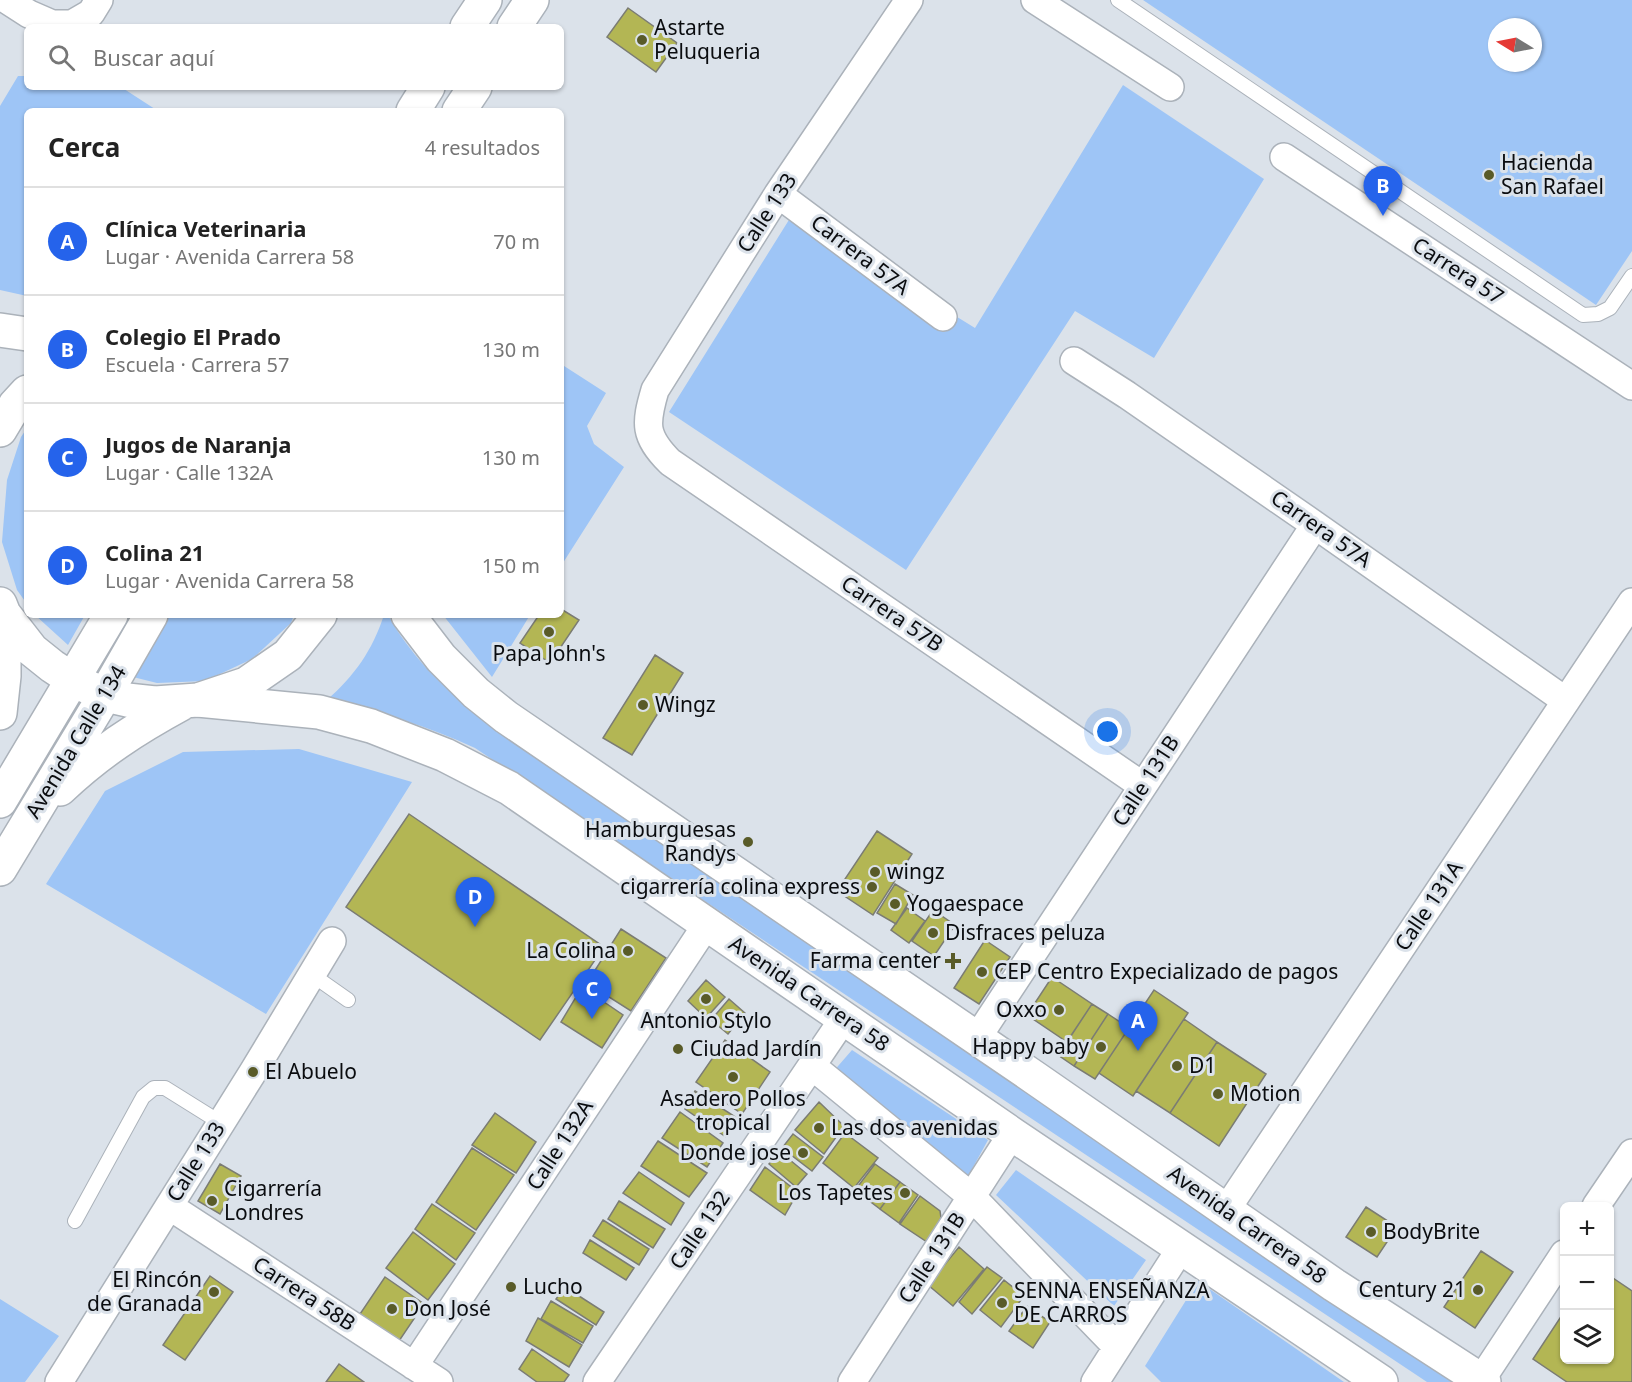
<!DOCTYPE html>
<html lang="es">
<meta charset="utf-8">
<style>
:root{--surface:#fff;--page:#f2f2f2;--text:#222;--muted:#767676;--line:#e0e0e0;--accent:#2563eb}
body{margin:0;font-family:"Noto Sans",sans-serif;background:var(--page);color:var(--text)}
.controls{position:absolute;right:18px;bottom:18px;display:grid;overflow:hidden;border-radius:9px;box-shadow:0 2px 4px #0004}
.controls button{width:54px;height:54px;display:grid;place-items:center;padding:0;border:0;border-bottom:2px solid var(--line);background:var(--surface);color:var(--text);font:30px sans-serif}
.compass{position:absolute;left:1488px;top:18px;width:54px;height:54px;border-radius:50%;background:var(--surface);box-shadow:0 2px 4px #0004;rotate:280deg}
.you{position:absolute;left:1108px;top:732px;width:21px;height:21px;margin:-15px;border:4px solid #fff;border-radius:50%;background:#1a73e8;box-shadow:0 0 0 9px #1a73e833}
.badge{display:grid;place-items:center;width:39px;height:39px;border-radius:50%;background:var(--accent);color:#fff;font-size:20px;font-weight:700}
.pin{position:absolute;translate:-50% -50px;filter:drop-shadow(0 2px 3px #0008)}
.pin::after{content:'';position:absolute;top:32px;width:21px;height:18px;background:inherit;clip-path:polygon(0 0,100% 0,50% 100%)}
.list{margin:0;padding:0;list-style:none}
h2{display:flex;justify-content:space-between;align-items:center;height:78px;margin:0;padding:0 24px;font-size:26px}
h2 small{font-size:20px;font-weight:400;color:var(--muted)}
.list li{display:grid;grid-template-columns:39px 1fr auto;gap:18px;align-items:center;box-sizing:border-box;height:108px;padding:0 24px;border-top:2px solid var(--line)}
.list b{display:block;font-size:22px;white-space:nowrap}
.list p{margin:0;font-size:20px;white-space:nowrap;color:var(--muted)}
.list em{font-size:20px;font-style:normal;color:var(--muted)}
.icon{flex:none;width:33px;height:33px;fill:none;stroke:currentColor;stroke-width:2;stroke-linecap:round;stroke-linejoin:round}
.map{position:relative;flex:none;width:1632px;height:1382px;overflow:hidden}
.search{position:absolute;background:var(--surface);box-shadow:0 2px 4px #0004;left:24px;top:24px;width:540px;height:66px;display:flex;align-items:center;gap:15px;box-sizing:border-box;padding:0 21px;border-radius:9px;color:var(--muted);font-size:22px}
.panel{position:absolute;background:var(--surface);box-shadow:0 2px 4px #0004;left:24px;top:108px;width:540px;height:510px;border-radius:9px}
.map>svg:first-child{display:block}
.green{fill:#9ec5f6;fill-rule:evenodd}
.building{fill:#b3b654;stroke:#7b7c73;stroke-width:1.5}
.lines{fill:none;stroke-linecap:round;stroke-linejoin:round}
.service-casing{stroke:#abb2ba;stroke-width:16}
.minor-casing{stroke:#abb2ba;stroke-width:30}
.secondary-casing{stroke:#abb2ba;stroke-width:36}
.primary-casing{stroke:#abb2ba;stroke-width:36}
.service{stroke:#fff;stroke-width:14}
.minor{stroke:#fff;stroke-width:27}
.secondary{stroke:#fff;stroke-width:33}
.primary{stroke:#fff;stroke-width:33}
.poi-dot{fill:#595b28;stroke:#dbe2ea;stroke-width:2}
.labels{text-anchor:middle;stroke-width:6;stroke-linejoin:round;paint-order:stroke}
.poi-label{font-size:21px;fill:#0a0c0f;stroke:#dbe2ea;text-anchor:start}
.street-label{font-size:21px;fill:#0a0c0f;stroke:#dbe2ea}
</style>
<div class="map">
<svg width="1632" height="1382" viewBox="0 0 1632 1382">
<rect width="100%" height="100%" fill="#dbe2ea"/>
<path class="green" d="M 1143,0 L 1632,0 L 1632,251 L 1596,305 ZM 1497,27 L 1533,27 L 1533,63 L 1497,63 Z
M 18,76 L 27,76 L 27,87 L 121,87 L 158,111 L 27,111 L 27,296 L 0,290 L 0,106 Z
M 1123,85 L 1264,179 L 1154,358 L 1075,311 L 906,570 L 669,412 L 792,215 L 975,328 Z
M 561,364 L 606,393 L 587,426 L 594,444 L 624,467 L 561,566 Z
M 27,428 L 27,604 L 17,590 L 2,542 L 7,480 L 21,437 Z
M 35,615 L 85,615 L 68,645 Z
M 165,615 L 294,615 L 291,623 L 252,659 L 205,681 L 157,683 L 129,676 Z
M 384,615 L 388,615 C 393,624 399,634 406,643 C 428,674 458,699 487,723 L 1471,1382 L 1427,1382 L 475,748 C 427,726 379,711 327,700 C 355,675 372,651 384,615 Z
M 443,615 L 530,615 L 492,677 Z
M 299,749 L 412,782 L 266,1014 L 46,884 L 105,791 L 183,752 Z
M 852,1050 L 988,1140 L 966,1180 L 832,1073 Z
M 1016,1170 L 1146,1260 L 1114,1306 L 996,1195 Z
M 1198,1281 L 1344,1382 L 1161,1382 L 1145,1366 Z
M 0,1299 L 59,1336 L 25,1382 L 0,1382 Z"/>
<path class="building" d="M 628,8 L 677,43 L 656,72 L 607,37 Z
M 561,609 L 579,620 L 550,663 L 520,643 L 539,615 L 561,615 Z
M 655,655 L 683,673 L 632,755 L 603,738 Z
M 409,814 L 604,947 L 540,1040 L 346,907 Z
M 877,831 L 912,854 L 873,915 L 837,891 Z
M 895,884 L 913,895 L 896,924 L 877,913 Z
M 907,908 L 925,921 L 909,943 L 891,930 Z
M 933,910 L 955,925 L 934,956 L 912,941 Z
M 621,929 L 666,958 L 631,1011 L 587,983 Z
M 985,940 L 1010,957 L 979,1004 L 954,988 Z
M 1052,977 L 1092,1004 L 1067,1042 L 1027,1015 Z
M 706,980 L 725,997 L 706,1018 L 688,1001 Z
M 582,987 L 623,1015 L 602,1048 L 561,1022 Z
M 1154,990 L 1188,1013 L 1133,1096 L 1099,1073 Z
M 729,999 L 745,1013 L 728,1034 L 711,1020 Z
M 1092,1004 L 1108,1014 L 1074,1066 L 1058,1055 Z
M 1108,1014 L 1129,1028 L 1095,1079 L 1074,1066 Z
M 1184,1019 L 1217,1042 L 1170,1113 L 1136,1091 Z
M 725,1040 L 770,1072 L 742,1114 L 696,1082 Z
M 1217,1042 L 1266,1074 L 1219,1146 L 1170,1113 Z
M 695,1091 L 737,1118 L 726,1137 L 685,1109 Z
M 819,1102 L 844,1126 L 824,1154 L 795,1130 Z
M 680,1112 L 723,1143 L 707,1167 L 662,1138 Z
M 495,1113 L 536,1142 L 516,1173 L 472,1145 Z
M 845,1133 L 878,1158 L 854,1188 L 823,1163 Z
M 793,1134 L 823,1157 L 812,1171 L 782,1148 Z
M 658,1141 L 707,1173 L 689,1197 L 641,1166 Z
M 472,1148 L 514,1175 L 476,1230 L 436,1202 Z
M 779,1151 L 807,1174 L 796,1187 L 769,1164 Z
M 220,1164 L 241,1176 L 220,1214 L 198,1201 Z
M 875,1164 L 900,1182 L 880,1209 L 855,1190 Z
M 765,1167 L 798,1192 L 785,1215 L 750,1190 Z
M 639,1172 L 684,1203 L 671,1225 L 623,1193 Z
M 900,1182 L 918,1195 L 899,1223 L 880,1209 Z
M 920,1196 L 940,1211 L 941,1218 L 927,1242 L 900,1224 Z
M 619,1201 L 665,1229 L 653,1248 L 608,1219 Z
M 432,1204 L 475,1233 L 456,1260 L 415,1229 Z
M 1366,1207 L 1397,1227 L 1377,1257 L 1346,1237 Z
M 603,1220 L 649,1249 L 639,1265 L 593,1236 Z
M 413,1232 L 455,1264 L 428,1300 L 386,1268 Z
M 590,1240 L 634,1268 L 626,1280 L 583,1253 Z
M 959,1247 L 984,1269 L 953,1306 L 928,1285 Z
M 1481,1251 L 1513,1272 L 1475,1328 L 1444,1307 Z
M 987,1267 L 1002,1278 L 972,1314 L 959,1302 Z
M 210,1276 L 233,1292 L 185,1360 L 163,1345 Z
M 1610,1276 L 1632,1291 L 1632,1382 L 1567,1382 L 1533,1359 L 1564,1312 L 1564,1360 L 1610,1360 Z
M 385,1277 L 424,1304 L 399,1341 L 360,1314 Z
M 1004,1280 L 1024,1296 L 1001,1327 L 980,1310 Z
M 565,1287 L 604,1312 L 596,1325 L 556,1299 Z
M 551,1301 L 593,1326 L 583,1343 L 541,1319 Z
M 1027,1306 L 1050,1322 L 1033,1348 L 1009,1331 Z
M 538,1318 L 582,1345 L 569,1367 L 526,1341 Z
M 532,1349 L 569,1375 L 564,1382 L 537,1382 L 519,1369 Z
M 339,1364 L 364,1382 L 326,1382 Z"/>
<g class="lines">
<defs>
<path id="service" d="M 1118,0 L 1583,315 L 1598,314 L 1610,308 L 1632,276
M 311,974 L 348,1000
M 75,1221 L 143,1097 L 154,1088 L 165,1088 L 221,1123"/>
<path id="minor" d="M 7,0 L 29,14 L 52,24 L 72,24 L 91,13 L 99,0
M 909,0 L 778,194 L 655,390 C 645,424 644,436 670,462 L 1143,786
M 1035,0 L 1170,87
M 1284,157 L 1632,386
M 778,194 L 943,317
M 1074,361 L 1127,395 L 1315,525 L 1566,701
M 977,1038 L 1315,525
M 812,1066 L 972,1197 L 1117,1347
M 169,1206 L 439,1382
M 1596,1206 L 1632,1153
M 1226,1210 L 1632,602
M 414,1366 L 707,924
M 1481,1380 L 1564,1254
M 59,1382 L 253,1072 L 332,941
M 597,1382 L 844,1018
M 852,1382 L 1012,1134
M 1095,1382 L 1181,1248"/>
<path id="secondary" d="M 0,330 L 27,334
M 408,615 L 441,658 L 476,693 L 506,717 L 1035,1078 L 1334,1285 L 1484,1382
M 198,700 L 319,712 L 371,726 L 445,755 L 509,788 L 1012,1134 L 1381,1382"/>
<path id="primary" d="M 467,27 L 485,0
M 514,27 L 532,0
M 413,111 L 428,87
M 459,111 L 475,87
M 0,430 L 15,405 L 27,392
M 0,604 L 4,614 L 32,650 L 52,666 L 73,680 L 105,695 L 127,700 L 155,703 L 198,700 L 246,684 L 288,655 L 320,615
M 0,713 L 4,676 L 4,614
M 60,789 C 98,753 135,729 181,704
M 0,801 L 111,615
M 0,869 L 105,695 L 151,615"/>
</defs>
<use href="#service" class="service-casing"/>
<use href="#minor" class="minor-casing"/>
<use href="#secondary" class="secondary-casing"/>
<use href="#primary" class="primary-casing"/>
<use href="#service" class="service"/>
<use href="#minor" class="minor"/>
<use href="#secondary" class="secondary"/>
<use href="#primary" class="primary"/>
</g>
<g class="poi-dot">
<circle cx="642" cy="40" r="6"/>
<circle cx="1489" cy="175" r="6"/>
<circle cx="549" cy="632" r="6"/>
<circle cx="643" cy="705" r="6"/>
<circle cx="748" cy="842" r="6"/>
<circle cx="875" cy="872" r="6"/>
<circle cx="872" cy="887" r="6"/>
<circle cx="895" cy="904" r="6"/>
<circle cx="933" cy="933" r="6"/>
<circle cx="628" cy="951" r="6"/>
<path d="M950 952h6v6h6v6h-6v6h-6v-6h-6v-6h6z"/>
<circle cx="982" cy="972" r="6"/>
<circle cx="706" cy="999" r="6"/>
<circle cx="1059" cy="1010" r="6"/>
<circle cx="1101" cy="1047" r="6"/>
<circle cx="678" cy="1049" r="6"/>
<circle cx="1177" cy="1066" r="6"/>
<circle cx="253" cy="1072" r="6"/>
<circle cx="733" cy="1077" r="6"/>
<circle cx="1218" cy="1094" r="6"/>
<circle cx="819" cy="1128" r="6"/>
<circle cx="803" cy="1153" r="6"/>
<circle cx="905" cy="1193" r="6"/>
<circle cx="212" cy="1201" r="6"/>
<circle cx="1371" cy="1232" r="6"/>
<circle cx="511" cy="1287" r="6"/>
<circle cx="1478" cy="1290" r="6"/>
<circle cx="214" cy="1292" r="6"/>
<circle cx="1002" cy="1303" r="6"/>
<circle cx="392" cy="1309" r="6"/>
</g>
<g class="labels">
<g class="poi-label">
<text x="654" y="35">Astarte<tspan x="654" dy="24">Peluqueria</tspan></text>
<text x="1501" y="170">Hacienda<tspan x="1501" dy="24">San Rafael</tspan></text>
<text x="549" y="661" text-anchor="middle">Papa John's</text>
<text x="655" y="712">Wingz</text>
<text x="736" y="837" text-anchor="end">Hamburguesas<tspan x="736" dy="24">Randys</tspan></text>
<text x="887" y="879">wingz</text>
<text x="860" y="894" text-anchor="end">cigarrería colina express</text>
<text x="907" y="911">Yogaespace</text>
<text x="945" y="940">Disfraces peluza</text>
<text x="616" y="958" text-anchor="end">La Colina</text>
<text x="941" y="968" text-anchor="end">Farma center</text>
<text x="994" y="979">CEP Centro Expecializado de pagos</text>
<text x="1047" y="1017" text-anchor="end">Oxxo</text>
<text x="706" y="1028" text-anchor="middle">Antonio Stylo</text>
<text x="1089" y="1054" text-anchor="end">Happy baby</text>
<text x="690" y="1056">Ciudad Jardín</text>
<text x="1189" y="1073">D1</text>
<text x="265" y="1079">El Abuelo</text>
<text x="1230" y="1101">Motion</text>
<text x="733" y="1106" text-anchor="middle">Asadero Pollos<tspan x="733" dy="24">tropical</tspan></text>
<text x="831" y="1135">Las dos avenidas</text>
<text x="791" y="1160" text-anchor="end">Donde jose</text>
<text x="224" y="1196">Cigarrería<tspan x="224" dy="24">Londres</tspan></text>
<text x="893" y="1200" text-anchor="end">Los Tapetes</text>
<text x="1383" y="1239">BodyBrite</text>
<text x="202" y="1287" text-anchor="end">El Rincón<tspan x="202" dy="24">de Granada</tspan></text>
<text x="523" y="1294">Lucho</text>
<text x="1466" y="1297" text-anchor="end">Century 21</text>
<text x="1014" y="1298">SENNA ENSEÑANZA<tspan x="1014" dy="24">DE CARROS</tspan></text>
<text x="404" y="1316">Don José</text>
</g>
<g class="street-label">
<text transform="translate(767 213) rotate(-57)" y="7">Calle 133</text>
<text transform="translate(860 255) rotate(37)" y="7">Carrera 57A</text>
<text transform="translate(1458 271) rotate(33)" y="7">Carrera 57</text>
<text transform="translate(1321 529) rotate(35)" y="7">Carrera 57A</text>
<text transform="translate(892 614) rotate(34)" y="7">Carrera 57B</text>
<text transform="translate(76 742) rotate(-59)" y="7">Avenida Calle 134</text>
<text transform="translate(1146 781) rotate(-57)" y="7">Calle 131B</text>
<text transform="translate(1429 906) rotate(-56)" y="7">Calle 131A</text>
<text transform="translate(809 994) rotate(34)" y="7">Avenida Carrera 58</text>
<text transform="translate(560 1145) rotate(-57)" y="7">Calle 132A</text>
<text transform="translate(196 1162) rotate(-58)" y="7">Calle 133</text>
<text transform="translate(1247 1225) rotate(35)" y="7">Avenida Carrera 58</text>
<text transform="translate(700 1230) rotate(-56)" y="7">Calle 132</text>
<text transform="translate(932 1258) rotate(-57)" y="7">Calle 131B</text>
<text transform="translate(304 1294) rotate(33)" y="7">Carrera 58B</text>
</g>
</g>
</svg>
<div class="controls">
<button>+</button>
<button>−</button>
<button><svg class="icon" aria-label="layers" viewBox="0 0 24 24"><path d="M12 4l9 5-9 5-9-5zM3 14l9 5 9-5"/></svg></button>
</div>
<svg class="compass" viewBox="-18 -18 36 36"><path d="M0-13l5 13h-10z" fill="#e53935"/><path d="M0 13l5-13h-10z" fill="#767676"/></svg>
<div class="you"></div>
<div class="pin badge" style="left:1138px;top:1051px">A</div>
<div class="pin badge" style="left:1383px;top:216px">B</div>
<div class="pin badge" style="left:592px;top:1019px">C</div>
<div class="pin badge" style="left:475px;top:927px">D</div>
<div class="search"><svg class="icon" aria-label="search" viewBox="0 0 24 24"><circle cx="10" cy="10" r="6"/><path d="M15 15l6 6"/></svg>Buscar aquí</div>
<section class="panel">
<h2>Cerca<small>4 resultados</small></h2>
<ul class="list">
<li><span class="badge">A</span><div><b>Clínica Veterinaria</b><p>Lugar · Avenida Carrera 58</p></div><em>70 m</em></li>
<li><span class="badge">B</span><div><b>Colegio El Prado</b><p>Escuela · Carrera 57</p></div><em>130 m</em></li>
<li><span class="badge">C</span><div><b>Jugos de Naranja</b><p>Lugar · Calle 132A</p></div><em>130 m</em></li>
<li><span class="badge">D</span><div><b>Colina 21</b><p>Lugar · Avenida Carrera 58</p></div><em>150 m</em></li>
</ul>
</section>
</div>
